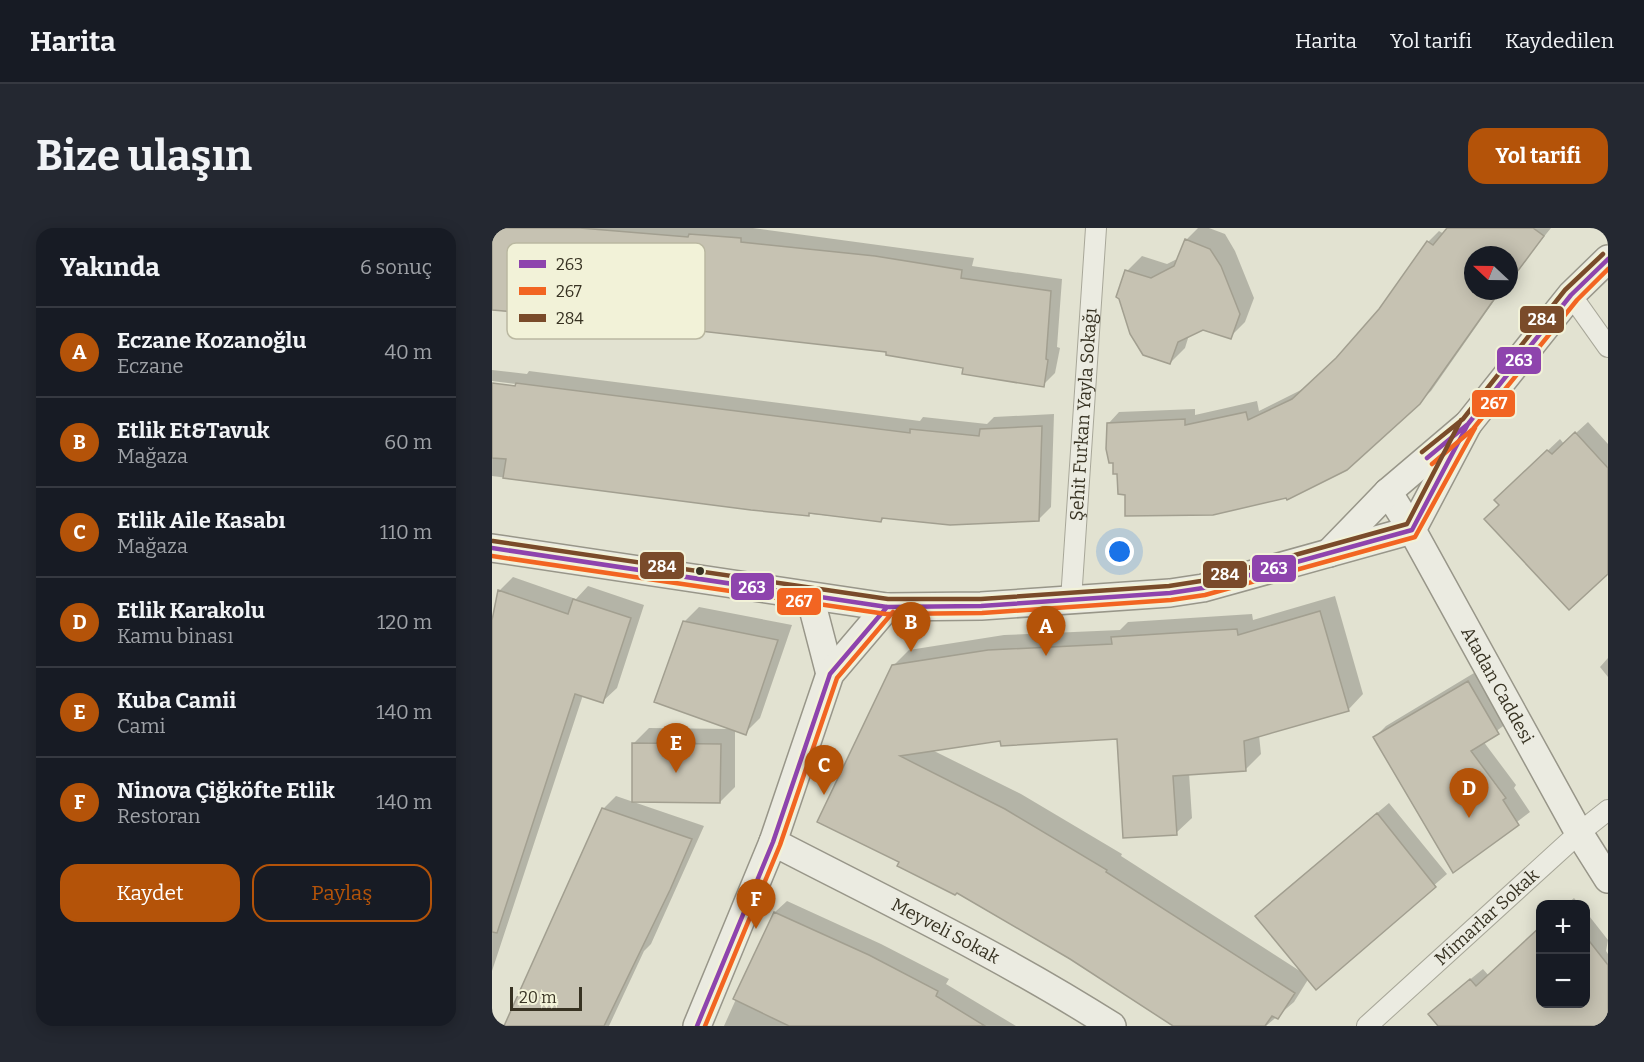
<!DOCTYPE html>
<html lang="tr">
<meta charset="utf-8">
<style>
:root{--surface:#171b24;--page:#242831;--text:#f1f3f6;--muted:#9ea1a6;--line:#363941;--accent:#b45309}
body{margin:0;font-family:Bitter,serif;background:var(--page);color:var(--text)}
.controls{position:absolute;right:18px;bottom:18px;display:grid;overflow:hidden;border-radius:12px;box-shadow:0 3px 15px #0003}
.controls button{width:54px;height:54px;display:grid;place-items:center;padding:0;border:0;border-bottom:2px solid var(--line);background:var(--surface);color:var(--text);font:30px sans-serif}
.compass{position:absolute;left:972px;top:18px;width:54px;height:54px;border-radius:50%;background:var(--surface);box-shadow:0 3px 15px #0003;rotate:292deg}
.scale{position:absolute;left:18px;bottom:15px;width:72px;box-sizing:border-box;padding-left:6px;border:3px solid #373222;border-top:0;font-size:16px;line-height:21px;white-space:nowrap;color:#373222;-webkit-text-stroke:4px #f2f2d8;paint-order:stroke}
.you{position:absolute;left:628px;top:324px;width:21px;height:21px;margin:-15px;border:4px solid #fff;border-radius:50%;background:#1a73e8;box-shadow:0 0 0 9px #1a73e833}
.badge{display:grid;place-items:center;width:39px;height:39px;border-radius:50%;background:var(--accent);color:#fff;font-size:20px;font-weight:700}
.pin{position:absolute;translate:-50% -50px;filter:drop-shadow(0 2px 3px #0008)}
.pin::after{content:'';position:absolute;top:32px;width:21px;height:18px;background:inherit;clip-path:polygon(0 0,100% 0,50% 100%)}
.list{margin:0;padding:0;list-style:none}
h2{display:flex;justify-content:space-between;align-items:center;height:78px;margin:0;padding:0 24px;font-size:26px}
h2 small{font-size:20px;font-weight:400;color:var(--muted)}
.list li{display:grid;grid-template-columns:39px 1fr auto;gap:18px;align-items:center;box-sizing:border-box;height:90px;padding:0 24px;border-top:2px solid var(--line)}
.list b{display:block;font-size:22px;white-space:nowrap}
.list p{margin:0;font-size:20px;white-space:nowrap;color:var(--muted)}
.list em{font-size:20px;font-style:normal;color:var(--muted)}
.actions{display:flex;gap:12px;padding:18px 24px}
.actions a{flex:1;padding:14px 0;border:2px solid var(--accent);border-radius:18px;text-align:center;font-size:21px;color:var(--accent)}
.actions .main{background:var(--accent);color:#fff}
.map{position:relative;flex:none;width:1116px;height:798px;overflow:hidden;border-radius:18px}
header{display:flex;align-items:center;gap:36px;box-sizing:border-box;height:84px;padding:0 30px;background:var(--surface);border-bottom:2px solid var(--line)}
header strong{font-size:28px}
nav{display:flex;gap:33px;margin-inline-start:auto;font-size:21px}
.intro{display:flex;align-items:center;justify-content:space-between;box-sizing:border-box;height:144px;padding:0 36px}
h1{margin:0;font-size:42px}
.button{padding:15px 27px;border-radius:18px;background:var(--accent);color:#fff;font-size:21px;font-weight:700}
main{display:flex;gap:36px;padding:0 36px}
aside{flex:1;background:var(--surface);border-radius:18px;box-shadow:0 3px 15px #0003}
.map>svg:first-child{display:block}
.shadow{fill:#0003}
.building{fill:#c6c2b2;stroke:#a29f90;stroke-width:1.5}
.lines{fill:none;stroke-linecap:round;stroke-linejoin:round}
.street-casing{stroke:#a8a799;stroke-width:22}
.secondary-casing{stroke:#989689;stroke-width:30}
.street{stroke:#ebebe1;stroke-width:20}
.secondary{stroke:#ebebe1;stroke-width:27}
.bus-1-casing{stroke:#f2f2d8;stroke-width:9}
.bus-2-casing{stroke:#f2f2d8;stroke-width:9}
.bus-3-casing{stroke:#f2f2d8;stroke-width:9}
.bus-1{stroke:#8e44ad;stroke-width:4.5}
.bus-2{stroke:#f26522;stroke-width:4.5}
.bus-3{stroke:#7a4b2a;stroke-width:4.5}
.bus-dot{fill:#373222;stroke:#f2f2d8;stroke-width:2}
.labels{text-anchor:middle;stroke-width:5;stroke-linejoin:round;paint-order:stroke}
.street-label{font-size:18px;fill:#373222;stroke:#f2f2d8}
.key{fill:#f2f2d8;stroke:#bab8a1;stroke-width:1.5}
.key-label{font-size:16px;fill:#373222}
.line-badge{stroke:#f2f2d8;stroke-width:2}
.badge-label{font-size:16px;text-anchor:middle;font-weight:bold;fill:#fff}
</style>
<header>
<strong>Harita</strong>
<nav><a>Harita</a><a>Yol tarifi</a><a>Kaydedilen</a></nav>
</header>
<div class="intro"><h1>Bize ulaşın</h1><a class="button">Yol tarifi</a></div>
<main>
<aside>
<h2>Yakında<small>6 sonuç</small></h2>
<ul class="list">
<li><span class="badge">A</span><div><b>Eczane Kozanoğlu</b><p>Eczane</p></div><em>40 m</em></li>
<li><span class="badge">B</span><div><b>Etlik Et&amp;Tavuk</b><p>Mağaza</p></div><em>60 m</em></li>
<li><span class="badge">C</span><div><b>Etlik Aile Kasabı</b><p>Mağaza</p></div><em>110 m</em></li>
<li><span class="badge">D</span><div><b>Etlik Karakolu</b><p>Kamu binası</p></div><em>120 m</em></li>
<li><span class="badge">E</span><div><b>Kuba Camii</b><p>Cami</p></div><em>140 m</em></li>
<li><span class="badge">F</span><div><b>Ninova Çiğköfte Etlik</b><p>Restoran</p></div><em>140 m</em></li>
</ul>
<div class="actions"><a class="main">Kaydet</a><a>Paylaş</a></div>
</aside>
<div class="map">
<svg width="1116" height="798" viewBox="0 0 1116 798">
<rect width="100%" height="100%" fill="#e2e2d1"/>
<path class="shadow" d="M 0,0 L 261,0 L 482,30 L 480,38 L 570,51 L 565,119 L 568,120 L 563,145 L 551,157 L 396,122 L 175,98 L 172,101 L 0,82 Z
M 706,0 L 717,0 L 733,6 L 743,23 L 762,70 L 753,94 L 738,109 L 711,100 L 697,107 L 693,120 L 678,135 L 643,112 L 630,82 L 629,70 L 635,43 L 650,28 L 675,36 L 687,30 L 694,12 Z
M 957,0 L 1059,0 L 1017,52 L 1017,27 L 981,27 L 981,63 L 1009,63 L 939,163 L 927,174 L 634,265 L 626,244 L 616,196 L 627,184 L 703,181 L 703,187 L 765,173 L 767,183 L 813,160 L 849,127 L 888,82 L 936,14 L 947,3 L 952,6 Z
M 0,142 L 35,146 L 37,143 L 428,193 L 431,189 L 495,196 L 502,189 L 562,186 L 559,279 L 547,291 L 393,289 L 389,293 L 211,275 L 0,248 L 0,156 L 31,160 L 31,157 L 0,153 Z
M 1096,194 L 1116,216 L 1116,344 L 1009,277 L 1016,260 L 1068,211 L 1072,216 Z
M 21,349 L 84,371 L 96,358 L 152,377 L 125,460 L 111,473 L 91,467 L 0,743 L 0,400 L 7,363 Z
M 843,368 L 871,466 L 856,482 L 767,507 L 769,526 L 753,542 L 697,545 L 700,590 L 684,605 L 627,509 L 509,512 L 440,522 L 529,566 L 630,626 L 629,628 L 811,745 L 776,677 L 897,575 L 955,646 L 824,759 L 817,750 L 802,774 L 774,798 L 683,798 L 579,730 L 409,633 L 401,438 L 417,422 L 512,407 L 628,402 L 636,394 L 760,386 L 761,392 Z
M 207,379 L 300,397 L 268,490 L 253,505 L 243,501 L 243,559 L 228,574 L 142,515 L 157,500 L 242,501 L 192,394 Z
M 1116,430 L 1116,449 L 1108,439 Z
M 987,442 L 1018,493 L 991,513 L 1024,557 L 1022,560 L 1038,584 L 961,643 L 883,509 L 894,498 Z
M 124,568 L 212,598 L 159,716 L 152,723 L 117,798 L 14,798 L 111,581 Z
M 1082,670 L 1087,676 L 1075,676 Z
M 295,673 L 389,716 L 457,751 L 454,756 L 524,798 L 232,798 L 283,684 Z
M 1094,684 L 1116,712 L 1114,723 L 1116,726 L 1116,798 L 948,798 L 949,775 L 991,741 L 997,748 L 1048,700 L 1048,776 L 1094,776 Z"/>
<path class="building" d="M 0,0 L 88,0 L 196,9 L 197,6 L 249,10 L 249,14 L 383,28 L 470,42 L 469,50 L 559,63 L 554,131 L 556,132 L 552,159 L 470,146 L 471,140 L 394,127 L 394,124 L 173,99 L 172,103 L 95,97 L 95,93 L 23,87 L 24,84 L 0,82 Z
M 955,0 L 1041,0 L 1052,8 L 1019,52 L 1017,27 L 981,27 L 981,63 L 1008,63 L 928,176 L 855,242 L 795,272 L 794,270 L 721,287 L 633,288 L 633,267 L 626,266 L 625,246 L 621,246 L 621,235 L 617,235 L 614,221 L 615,195 L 693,191 L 693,197 L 754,184 L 756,192 L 800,171 L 844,130 L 887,81 L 935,13 L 941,17 Z
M 693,11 L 718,21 L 729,38 L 748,86 L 739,111 L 711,102 L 686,114 L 678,136 L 651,127 L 638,106 L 627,71 L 624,69 L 633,42 L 659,50 L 682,38 Z
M 0,155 L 23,158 L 24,155 L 418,205 L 418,201 L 487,208 L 488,201 L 550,198 L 547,293 L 458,297 L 390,290 L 389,294 L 317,285 L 317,288 L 259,282 L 11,250 L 14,231 L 0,230 Z
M 1083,204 L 1116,240 L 1116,346 L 1077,382 L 992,291 L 1007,277 L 1002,272 L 1055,222 L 1060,226 Z
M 6,362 L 76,386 L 81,371 L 139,390 L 111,475 L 83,466 L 5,705 L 0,704 L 0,392 Z
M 828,383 L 857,483 L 752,513 L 754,543 L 681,548 L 685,607 L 631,610 L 625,511 L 509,518 L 508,513 L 408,528 L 513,581 L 615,642 L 614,644 L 803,765 L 786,791 L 780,788 L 773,798 L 681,798 L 578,731 L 465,665 L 463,667 L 405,638 L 407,634 L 325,594 L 400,437 L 496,422 L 620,416 L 619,409 L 745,401 L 746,407 Z
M 191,393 L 286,412 L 254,507 L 162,474 Z
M 976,453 L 1007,506 L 979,523 L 1014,570 L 1011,572 L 1027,597 L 961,645 L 881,509 Z
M 140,515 L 229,516 L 228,575 L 140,574 Z
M 110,580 L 200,611 L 178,662 L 112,798 L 12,798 Z
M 885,585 L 944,659 L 824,762 L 763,688 Z
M 282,684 L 377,727 L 446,763 L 444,768 L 493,798 L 297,798 L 241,771 Z
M 1048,699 L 1048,776 L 1094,776 L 1094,709 L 1116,737 L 1116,798 L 946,798 L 936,786 L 978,751 L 984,758 Z"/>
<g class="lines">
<defs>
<g id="street">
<path d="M 1079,67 L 1116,119"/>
<path id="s1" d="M 579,372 L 604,0"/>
<path id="s2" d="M 875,798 L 1087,605 L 1116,582"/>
</g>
<g id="secondary">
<path id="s3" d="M 896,264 L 920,302 L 1087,605 L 1116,651"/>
<path d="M 0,320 L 395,379 L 489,378 L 678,365 L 711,360 L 920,302 L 976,196"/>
<path d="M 837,325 L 896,264 L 976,196 L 1079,67 L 1116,31"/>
<path d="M 318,369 L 338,446"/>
<path id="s4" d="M 281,614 C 395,673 512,729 620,798"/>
<path d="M 205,798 L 281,614 L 338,446 L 395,379"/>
</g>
</defs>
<use href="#street" class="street-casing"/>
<use href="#secondary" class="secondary-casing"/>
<use href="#street" class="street"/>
<use href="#secondary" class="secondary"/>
<defs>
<path id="bus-1" d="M 935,230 L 976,196 L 1079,67 L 1116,31
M 0,320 L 395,379 L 489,378 L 678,365 L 711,360 L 920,302 L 976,196
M 205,798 L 281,614 L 338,446 L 395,379"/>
<path id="bus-2" d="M 940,236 L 981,201 L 1085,72 L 1116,41
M 0,328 L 394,386 L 490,385 L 679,372 L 713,367 L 923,309 L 983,200
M 213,798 L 288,617 L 345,450 L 401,384"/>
<path id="bus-3" d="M 930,224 L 971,191 L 1073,62 L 1111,26
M 1,313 L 396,371 L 489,371 L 677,358 L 709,353 L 915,296 L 969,192"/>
</defs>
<use href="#bus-1" class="bus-1-casing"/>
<use href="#bus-2" class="bus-2-casing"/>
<use href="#bus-3" class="bus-3-casing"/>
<use href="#bus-1" class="bus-1"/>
<use href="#bus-2" class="bus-2"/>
<use href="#bus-3" class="bus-3"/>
</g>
<circle class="bus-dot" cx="208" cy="343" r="5"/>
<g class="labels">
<g class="street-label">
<text dy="6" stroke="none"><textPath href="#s1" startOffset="186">Şehit Furkan Yayla Sokağı</textPath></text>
<text dy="6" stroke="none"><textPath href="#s3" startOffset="222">Atadan Caddesi</textPath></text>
<text dy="6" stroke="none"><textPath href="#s2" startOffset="162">Mimarlar Sokak</textPath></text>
<text dy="6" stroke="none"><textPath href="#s4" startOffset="194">Meyveli Sokak</textPath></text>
</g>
</g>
<rect x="15" y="15" width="198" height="96" rx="9" class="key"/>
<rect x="27" y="32" width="27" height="8" fill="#8e44ad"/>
<rect x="27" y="59" width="27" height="8" fill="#f26522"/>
<rect x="27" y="86" width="27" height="8" fill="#7a4b2a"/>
<g class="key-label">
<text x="64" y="42">263</text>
<text x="64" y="69">267</text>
<text x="64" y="96">284</text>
</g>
<g class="line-badge">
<rect x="1027" y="77" width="46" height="29" rx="6" fill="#7a4b2a"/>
<rect x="1004" y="118" width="46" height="29" rx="6" fill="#8e44ad"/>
<rect x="979" y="161" width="45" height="29" rx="6" fill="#f26522"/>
<rect x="147" y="323" width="46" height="29" rx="6" fill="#7a4b2a"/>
<rect x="759" y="326" width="46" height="29" rx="6" fill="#8e44ad"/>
<rect x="710" y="332" width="46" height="29" rx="6" fill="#7a4b2a"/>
<rect x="238" y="344" width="45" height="29" rx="6" fill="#8e44ad"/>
<rect x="284" y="359" width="46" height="29" rx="6" fill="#f26522"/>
</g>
<g class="badge-label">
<text x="1050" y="97">284</text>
<text x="1027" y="138">263</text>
<text x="1002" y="181">267</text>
<text x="170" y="344">284</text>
<text x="782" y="346">263</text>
<text x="733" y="352">284</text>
<text x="260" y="365">263</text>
<text x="307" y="379">267</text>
</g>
</svg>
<div class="controls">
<button>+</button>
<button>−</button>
</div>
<svg class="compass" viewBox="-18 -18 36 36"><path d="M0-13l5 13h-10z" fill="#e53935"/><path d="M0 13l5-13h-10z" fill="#9ea1a6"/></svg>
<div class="scale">20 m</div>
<div class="you"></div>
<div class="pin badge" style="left:554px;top:428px">A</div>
<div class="pin badge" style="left:419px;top:424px">B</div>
<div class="pin badge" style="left:332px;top:567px">C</div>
<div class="pin badge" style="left:977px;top:590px">D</div>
<div class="pin badge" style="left:184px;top:545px">E</div>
<div class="pin badge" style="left:264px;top:701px">F</div>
</div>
</main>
